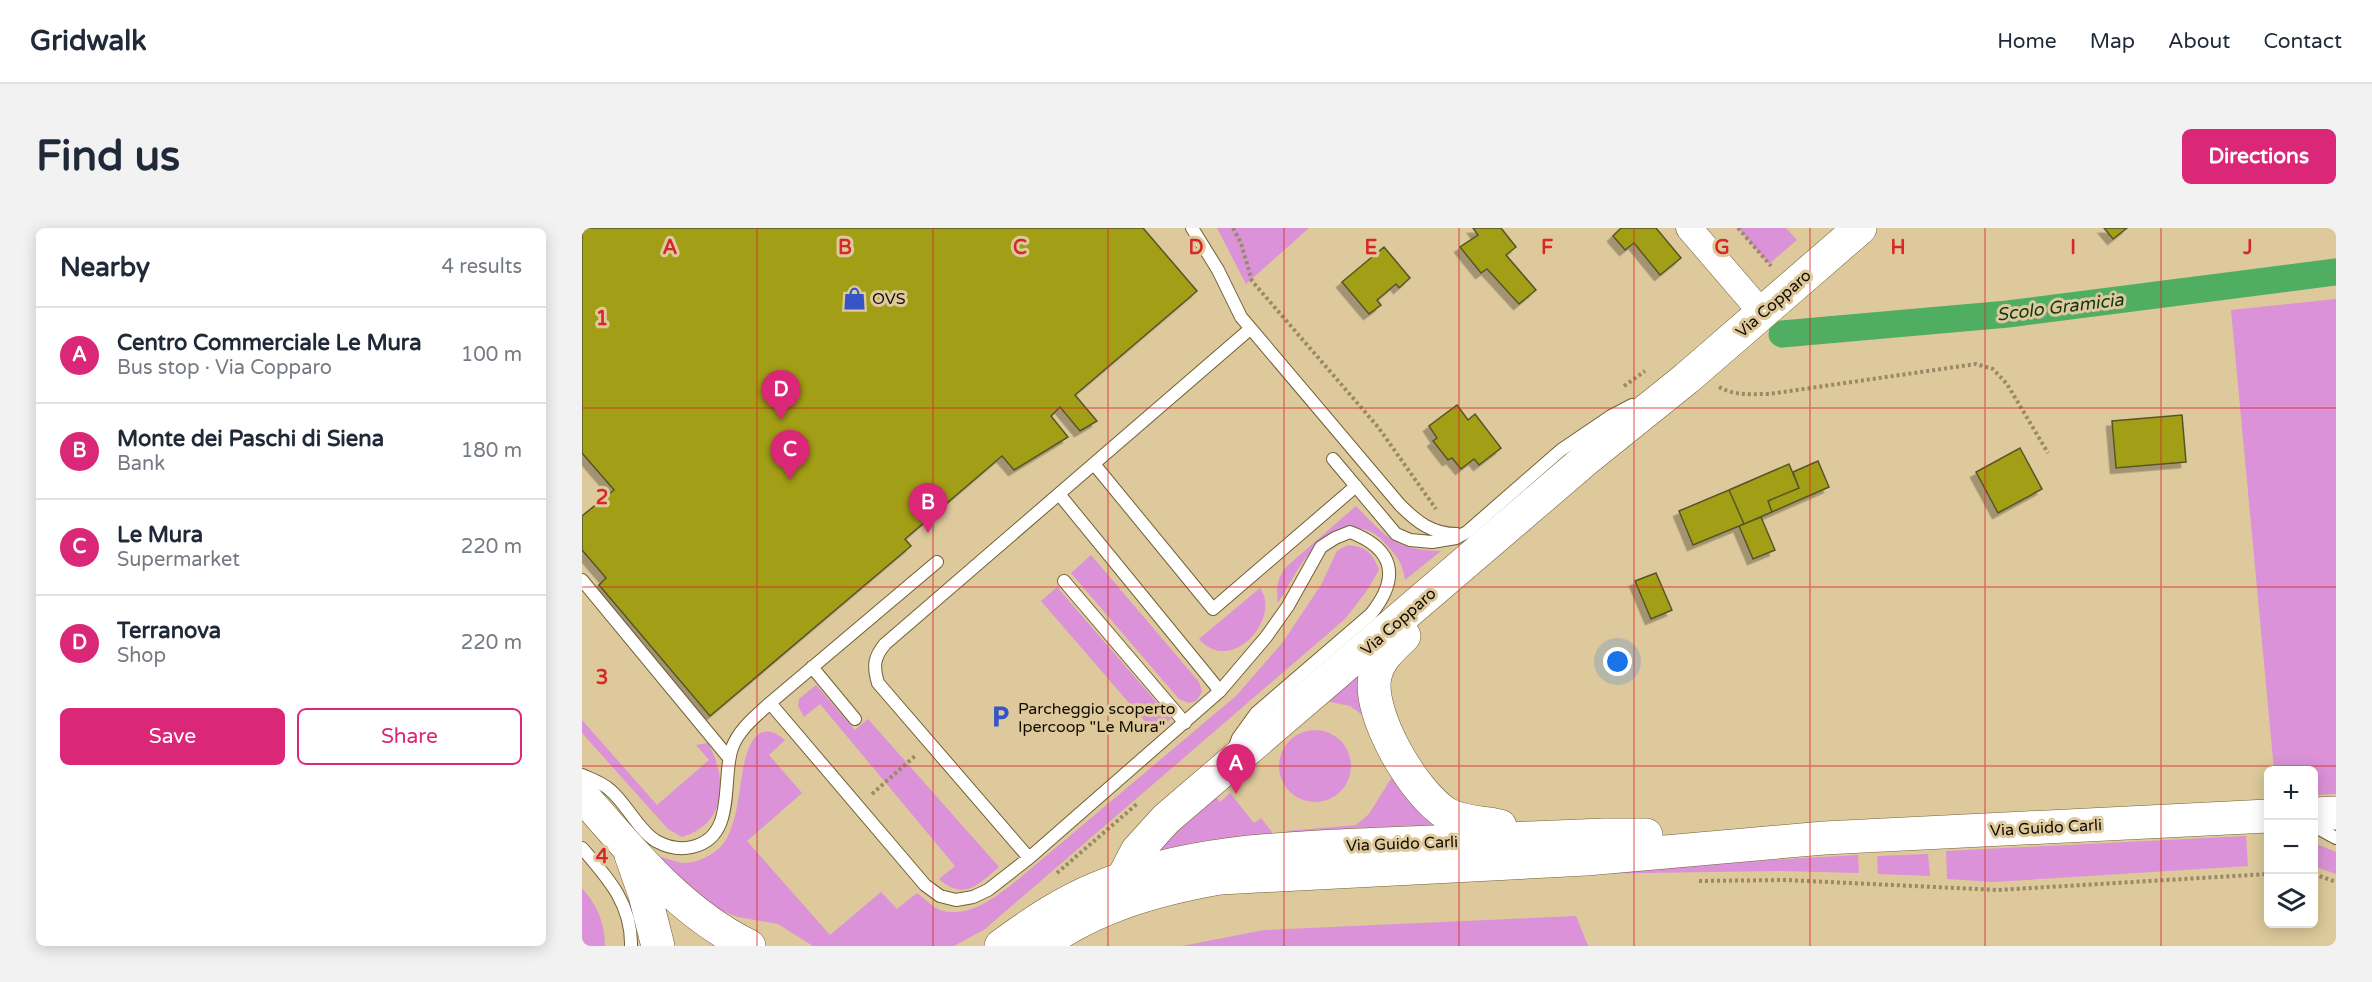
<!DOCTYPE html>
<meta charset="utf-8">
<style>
:root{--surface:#fff;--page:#f2f2f3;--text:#1f2937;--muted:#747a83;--line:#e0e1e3;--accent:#db2777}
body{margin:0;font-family:"Varela Round",sans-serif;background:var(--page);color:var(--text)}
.controls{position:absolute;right:18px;bottom:18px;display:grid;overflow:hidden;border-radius:9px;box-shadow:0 3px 15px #0003}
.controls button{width:54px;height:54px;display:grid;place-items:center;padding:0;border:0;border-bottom:2px solid var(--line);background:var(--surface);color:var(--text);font:30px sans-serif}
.you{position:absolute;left:1036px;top:434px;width:21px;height:21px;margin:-15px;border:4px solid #fff;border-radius:50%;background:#1a73e8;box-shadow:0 0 0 9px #1a73e833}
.badge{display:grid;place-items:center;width:39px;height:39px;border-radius:50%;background:var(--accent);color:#fff;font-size:20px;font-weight:700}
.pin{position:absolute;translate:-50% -50px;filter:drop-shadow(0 2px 3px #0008)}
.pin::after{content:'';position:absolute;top:32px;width:21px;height:18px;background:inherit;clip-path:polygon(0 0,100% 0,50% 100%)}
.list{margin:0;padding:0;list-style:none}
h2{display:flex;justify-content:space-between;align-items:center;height:78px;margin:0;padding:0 24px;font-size:26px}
h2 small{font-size:20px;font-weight:400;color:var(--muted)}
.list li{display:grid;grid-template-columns:39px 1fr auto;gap:18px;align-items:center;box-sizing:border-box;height:96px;padding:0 24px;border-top:2px solid var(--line)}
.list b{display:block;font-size:22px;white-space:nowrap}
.list p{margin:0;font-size:20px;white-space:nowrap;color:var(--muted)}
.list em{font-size:20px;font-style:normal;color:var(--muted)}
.actions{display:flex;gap:12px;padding:18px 24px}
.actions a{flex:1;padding:14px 0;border:2px solid var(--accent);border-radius:9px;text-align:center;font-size:21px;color:var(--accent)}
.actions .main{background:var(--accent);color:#fff}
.icon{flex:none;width:33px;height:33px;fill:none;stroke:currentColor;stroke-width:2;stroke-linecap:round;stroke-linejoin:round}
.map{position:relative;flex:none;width:1754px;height:718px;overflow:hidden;border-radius:9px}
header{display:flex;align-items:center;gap:36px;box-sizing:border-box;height:84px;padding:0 30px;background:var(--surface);border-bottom:2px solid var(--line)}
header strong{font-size:28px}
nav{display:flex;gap:33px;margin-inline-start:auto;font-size:21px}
.intro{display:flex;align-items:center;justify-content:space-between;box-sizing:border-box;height:144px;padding:0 36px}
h1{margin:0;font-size:42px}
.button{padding:15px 27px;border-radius:9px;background:var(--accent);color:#fff;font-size:21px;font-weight:700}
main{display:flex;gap:36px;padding:0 36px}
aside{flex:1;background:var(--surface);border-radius:9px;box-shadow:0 3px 15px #0003}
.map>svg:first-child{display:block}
.green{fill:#db92d8}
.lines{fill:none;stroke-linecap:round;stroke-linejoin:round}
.canal{stroke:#50ae62;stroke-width:27}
.building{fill:#a29e15;stroke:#565528;stroke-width:1.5;filter:url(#shadow)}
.lane-casing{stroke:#726035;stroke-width:14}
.street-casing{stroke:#726035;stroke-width:27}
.secondary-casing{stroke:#726035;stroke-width:34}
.primary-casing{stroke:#726035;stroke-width:34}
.path{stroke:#998a67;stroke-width:4;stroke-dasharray:3 3;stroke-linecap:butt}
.lane{stroke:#fff;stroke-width:12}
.street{stroke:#fff;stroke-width:26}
.secondary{stroke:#fff;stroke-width:33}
.primary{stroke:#fff;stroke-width:33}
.grid{fill:none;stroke:#d62828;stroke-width:1.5;stroke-opacity:0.55}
.labels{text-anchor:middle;stroke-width:6;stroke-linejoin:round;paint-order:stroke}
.poi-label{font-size:16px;fill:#130c00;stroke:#ddc99b;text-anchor:start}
.street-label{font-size:16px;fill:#130c00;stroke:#ddc99b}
.water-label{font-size:18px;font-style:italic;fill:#0f3617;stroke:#ddc99b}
.grid-label{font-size:20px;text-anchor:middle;font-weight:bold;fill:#d62828;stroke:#ddc99b;stroke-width:6;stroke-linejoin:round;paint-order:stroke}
</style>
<header>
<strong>Gridwalk</strong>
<nav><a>Home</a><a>Map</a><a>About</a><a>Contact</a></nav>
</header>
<div class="intro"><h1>Find us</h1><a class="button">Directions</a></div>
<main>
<aside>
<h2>Nearby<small>4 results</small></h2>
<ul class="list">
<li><span class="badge">A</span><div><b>Centro Commerciale Le Mura</b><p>Bus stop · Via Copparo</p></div><em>100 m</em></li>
<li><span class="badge">B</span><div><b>Monte dei Paschi di Siena</b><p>Bank</p></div><em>180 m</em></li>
<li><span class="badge">C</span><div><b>Le Mura</b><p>Supermarket</p></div><em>220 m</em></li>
<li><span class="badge">D</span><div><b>Terranova</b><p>Shop</p></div><em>220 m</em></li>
</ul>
<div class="actions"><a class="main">Save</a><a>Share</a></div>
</aside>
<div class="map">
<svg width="1754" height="718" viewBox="0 0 1754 718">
<defs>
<filter id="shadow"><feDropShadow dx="-5.5" dy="5.5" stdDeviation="0" flood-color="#0004"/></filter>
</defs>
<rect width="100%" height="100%" fill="#ddc99b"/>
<path class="green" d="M 635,0 L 727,0 L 664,56 Z
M 1156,0 L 1204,0 L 1215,12 L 1187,36 Z
M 1754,71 L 1754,566 L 1732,567 L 1732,542 L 1692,542 L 1649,82 Z
M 774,278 C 804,309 813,322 859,323 L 823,352 C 821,334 813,326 801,313 C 776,286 742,307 723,331 C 713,344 705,361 696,375 C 694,360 695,352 703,340 Z
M 766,317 C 784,319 791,325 797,342 L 784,364 L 763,391 L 403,701 L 372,718 L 231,718 L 196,696 L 156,689 L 124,677 L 76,628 C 84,630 95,635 103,635 C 118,635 139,623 145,610 C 150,600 153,589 155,579 C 160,556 162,478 203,512 L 187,527 L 220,565 L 165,613 L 248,707 L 299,664 L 315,681 L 335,665 C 342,670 350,679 358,682 C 386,691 412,670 433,654 L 654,468 L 701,414 L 739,357 L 755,323 Z
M 509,327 L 617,454 L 620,464 L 614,473 L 607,475 L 597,471 L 489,345 Z
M 475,359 L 589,491 L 573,505 L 459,373 Z
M 678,360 C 700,391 649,448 617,411 Z
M 795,423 L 783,489 L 768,478 L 739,472 Z
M 234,457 L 273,502 L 286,491 L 417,639 C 396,657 382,673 357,651 L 373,638 L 238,476 L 222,489 L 216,478 L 217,471 Z
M 0,492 L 75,577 L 127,532 L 114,517 L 126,515 C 146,552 145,595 100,609 L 86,601 L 0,505 Z
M697 538a36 36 0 1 1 72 0a36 36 0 1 1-72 0Z
M 810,549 L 830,573 L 876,598 L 566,632 L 632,566 L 638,574 L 648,565 L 672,595 L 679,590 L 694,609 L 705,603 L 774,597 L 787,586 Z
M 1664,608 L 1666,638 L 1412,654 L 1365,651 L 1364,623 Z
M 1732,615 L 1754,624 L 1754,646 L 1732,638 Z
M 1346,626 L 1348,648 L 1296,646 L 1295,628 Z
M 1276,627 L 1277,645 L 1198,643 L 923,647 Z
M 0,660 C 15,677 23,695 23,718 L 0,718 Z
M 994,688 L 1006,718 L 600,718 L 682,702 Z"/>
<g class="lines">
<path class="canal" d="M 1200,106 L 1426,86 L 1754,44"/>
</g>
<path class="building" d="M 0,0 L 561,0 L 615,63 L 493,167 L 515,193 L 498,203 L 478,179 L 469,188 L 486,209 L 432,242 L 420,228 L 323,311 L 329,318 L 128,488 L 17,357 L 24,350 L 0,322 L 0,288 L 32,262 L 0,225 Z
M 891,0 L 919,0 L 934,19 L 924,27 L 954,62 L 937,76 L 905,41 L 899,45 L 878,19 L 896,7 Z
M 1039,0 L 1074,0 L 1099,30 L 1078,47 L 1052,15 L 1043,22 L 1031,8 Z
M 1522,0 L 1545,0 L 1531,11 Z
M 802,19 L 828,50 L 817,60 L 814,56 L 795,72 L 799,77 L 787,86 L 760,54 Z
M 875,177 L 886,192 L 893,186 L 919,220 L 897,237 L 892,231 L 879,241 L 870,230 L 866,232 L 851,213 L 855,210 L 847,198 Z
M 1600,187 L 1604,234 L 1534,240 L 1530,193 Z
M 1438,220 L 1460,261 L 1416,285 L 1394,244 Z
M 1236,233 L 1247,259 L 1190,284 L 1186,273 L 1217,260 L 1211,244 Z
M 1207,236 L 1217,260 L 1186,273 L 1190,284 L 1162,296 L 1147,262 Z
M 1147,262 L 1162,296 L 1111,317 L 1097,283 Z
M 1179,289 L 1193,322 L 1171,331 L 1157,298 Z
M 1074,345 L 1090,382 L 1069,391 L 1053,353 Z"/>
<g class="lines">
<defs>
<path id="lane" d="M 610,0 L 636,42 L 659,89 L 818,277 C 835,294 850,306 875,306
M 751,231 L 814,306 L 828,312 L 850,314 L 874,310 L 885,304 L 979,222 L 1029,188 L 1050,177
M 512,236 L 631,381 L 774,258
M 477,266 L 638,463
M 0,352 L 147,530
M 482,353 L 603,495
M 230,439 L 273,491
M 188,475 L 343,657 L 358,668 L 374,672 L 391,669 L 406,662 L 447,630 L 638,463 L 684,409 L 706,378 L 739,319 L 753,310 L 768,304 C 813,321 818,350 789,386 L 674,485 L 656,510 L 653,518
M 0,547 C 9,551 21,555 28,562 C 44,575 57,603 74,613 C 85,619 98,622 110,619 C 155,609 139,552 150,520 C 157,501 174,488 188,475 L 355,334
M 1732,598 L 1754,610
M 0,620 C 26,650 50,676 49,718
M 447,630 L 296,455 C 291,438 292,429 303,416 L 668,101"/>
<path id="street" d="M 1107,0 L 1180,85"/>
<path id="secondary" d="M 822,408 C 810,420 797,430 793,448 C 785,486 832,566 865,586 C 881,595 900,594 918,598
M 1732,586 L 1754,585
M 541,650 L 555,623 L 584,591 L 1003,232 L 1105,150 L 1278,0
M 419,718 C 449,696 481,674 516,660 C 606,622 705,620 801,616 C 875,613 949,610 1023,607 L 1064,607
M 458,718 C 511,679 574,661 638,650 L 1004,631 L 1242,610 L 1686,588"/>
<path id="primary" d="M 0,567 C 49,623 99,685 167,718
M 49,627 L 63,667 L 76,718"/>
</defs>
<use href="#lane" class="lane-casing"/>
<use href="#street" class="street-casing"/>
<use href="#secondary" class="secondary-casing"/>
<use href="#primary" class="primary-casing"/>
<path class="path" d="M 651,0 L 659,15 L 670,53 L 796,199 L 854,281
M 1156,0 L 1189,38
M 1042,158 L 1063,143
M 1137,159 C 1153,168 1169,166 1187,166 L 1394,136 L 1411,141 L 1425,156 L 1466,225
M 290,566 L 334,527
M 475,645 L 556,575
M 1732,646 L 1754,654
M 1117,653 L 1204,652 L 1416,662 L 1686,646"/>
<use href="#lane" class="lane"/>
<use href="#street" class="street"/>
<use href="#secondary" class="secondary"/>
<use href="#primary" class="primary"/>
</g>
<path class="grid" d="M 175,0 L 175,718M 351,0 L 351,718M 526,0 L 526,718M 702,0 L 702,718M 877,0 L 877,718M 1052,0 L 1052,718M 1228,0 L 1228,718M 1403,0 L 1403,718M 1579,0 L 1579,718M 0,180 L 1754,180M 0,359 L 1754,359M 0,538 L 1754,538"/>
<defs>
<symbol id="shop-bare" viewBox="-9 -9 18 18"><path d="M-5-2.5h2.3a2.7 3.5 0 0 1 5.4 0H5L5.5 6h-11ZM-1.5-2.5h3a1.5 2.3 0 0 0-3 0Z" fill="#3755c6" stroke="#ddc99b" stroke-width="2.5" paint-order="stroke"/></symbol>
<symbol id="parking-bare" viewBox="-9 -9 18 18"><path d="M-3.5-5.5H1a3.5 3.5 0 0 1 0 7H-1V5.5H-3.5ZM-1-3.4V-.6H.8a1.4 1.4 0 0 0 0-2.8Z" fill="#3755c6" stroke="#ddc99b" stroke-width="2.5" paint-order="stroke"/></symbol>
</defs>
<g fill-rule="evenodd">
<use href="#shop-bare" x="256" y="54" width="33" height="33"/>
<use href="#parking-bare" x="402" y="472" width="33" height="33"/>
</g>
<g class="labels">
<g class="poi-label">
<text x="290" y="76">OVS</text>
<text x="436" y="486">Parcheggio scoperto<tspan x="436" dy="18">Ipercoop "Le Mura"</tspan></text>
</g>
<g class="street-label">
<text transform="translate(1191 75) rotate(-41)" y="6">Via Copparo</text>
<text transform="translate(816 393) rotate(-41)" y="6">Via Copparo</text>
<text transform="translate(1464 599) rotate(-3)" y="6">Via Guido Carli</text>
<text transform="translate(820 615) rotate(-2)" y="6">Via Guido Carli</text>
</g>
<g class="water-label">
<text transform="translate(1478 79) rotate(-7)" y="6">Scolo Gramicia</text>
</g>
</g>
<g class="grid-label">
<text x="88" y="26">A</text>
<text x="263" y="26">B</text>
<text x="438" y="26">C</text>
<text x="614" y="26">D</text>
<text x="789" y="26">E</text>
<text x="965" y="26">F</text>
<text x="1140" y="26">G</text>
<text x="1316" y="26">H</text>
<text x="1491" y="26">I</text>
<text x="1666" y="26">J</text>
<text x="20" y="97">1</text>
<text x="20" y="276">2</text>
<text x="20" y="456">3</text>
<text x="20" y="635">4</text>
</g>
</svg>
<div class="controls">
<button>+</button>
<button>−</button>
<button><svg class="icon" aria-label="layers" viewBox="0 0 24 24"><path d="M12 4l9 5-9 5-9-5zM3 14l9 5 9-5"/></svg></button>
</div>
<div class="you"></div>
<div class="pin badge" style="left:654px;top:566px">A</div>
<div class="pin badge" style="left:346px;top:305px">B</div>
<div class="pin badge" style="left:208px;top:252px">C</div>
<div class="pin badge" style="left:199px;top:192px">D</div>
</div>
</main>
